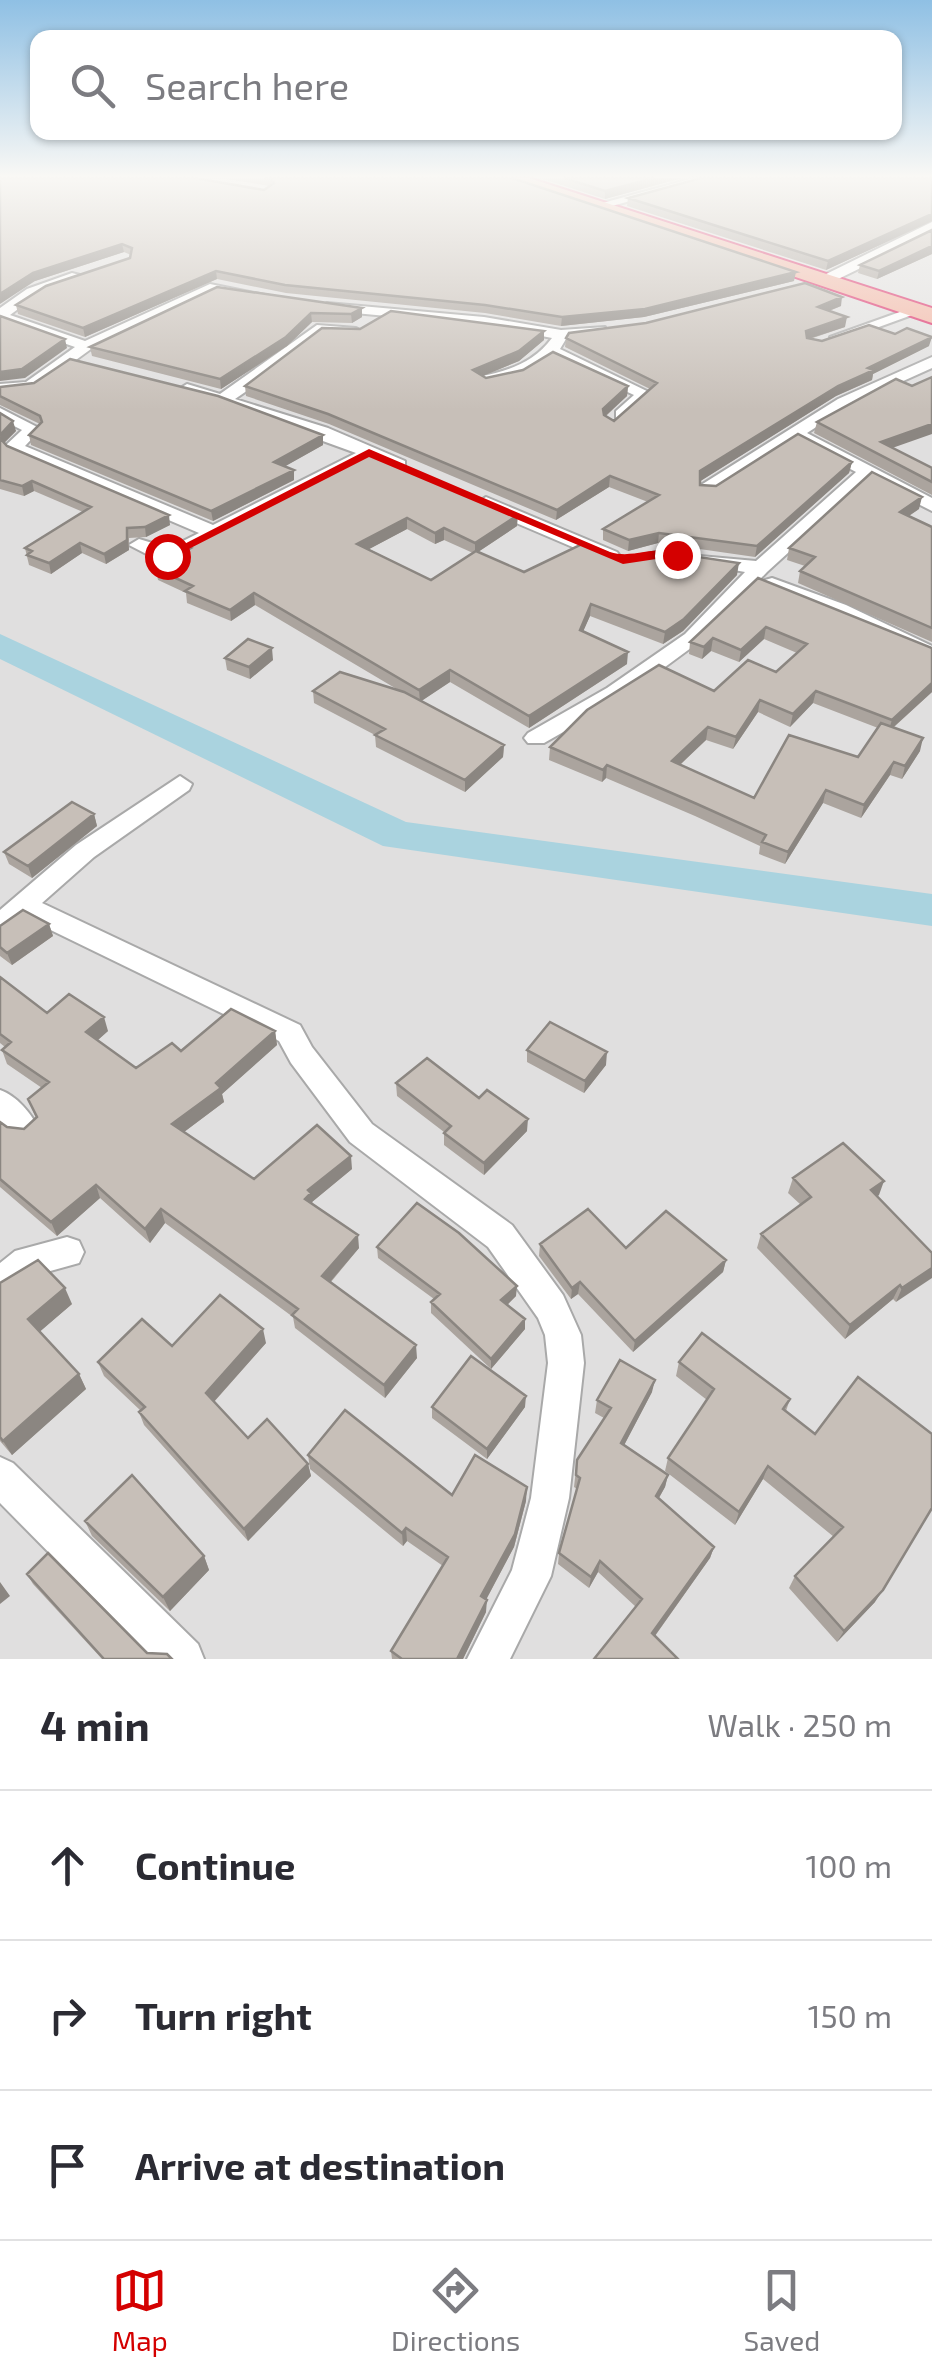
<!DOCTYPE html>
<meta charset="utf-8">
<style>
:root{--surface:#fff;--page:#f7f7f7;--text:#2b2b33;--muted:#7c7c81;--line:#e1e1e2;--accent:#d40000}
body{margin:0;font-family:"Exo 2",sans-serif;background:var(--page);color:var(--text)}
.stop{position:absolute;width:30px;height:30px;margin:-22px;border:8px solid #d40000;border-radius:50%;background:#fff}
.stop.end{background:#d40000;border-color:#fff;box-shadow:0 2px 10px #0008}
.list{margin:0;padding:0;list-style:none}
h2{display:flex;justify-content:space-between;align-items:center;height:130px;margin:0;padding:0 40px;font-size:42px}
h2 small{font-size:32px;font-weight:400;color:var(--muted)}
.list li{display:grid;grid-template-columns:65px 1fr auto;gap:30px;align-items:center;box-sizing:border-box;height:150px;padding:0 40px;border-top:2px solid var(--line)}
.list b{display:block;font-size:38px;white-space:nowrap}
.list em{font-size:32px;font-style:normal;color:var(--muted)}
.icon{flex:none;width:55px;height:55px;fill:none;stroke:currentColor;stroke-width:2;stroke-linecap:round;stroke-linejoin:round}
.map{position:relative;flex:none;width:932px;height:1659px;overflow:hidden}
.search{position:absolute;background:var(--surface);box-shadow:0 2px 8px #0004;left:30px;right:30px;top:30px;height:110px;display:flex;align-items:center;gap:25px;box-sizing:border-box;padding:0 35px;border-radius:20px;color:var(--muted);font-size:38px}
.sheet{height:580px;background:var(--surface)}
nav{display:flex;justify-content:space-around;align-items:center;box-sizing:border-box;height:140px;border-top:2px solid var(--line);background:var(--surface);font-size:28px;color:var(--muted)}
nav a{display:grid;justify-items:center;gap:5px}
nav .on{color:var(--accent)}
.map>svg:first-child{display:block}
.residential{fill:#e0dfdf}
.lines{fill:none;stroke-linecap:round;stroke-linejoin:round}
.river{fill:#aad3df;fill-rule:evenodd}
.minor-casing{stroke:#a9a9a9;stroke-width:4}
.tertiary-casing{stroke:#a9a9a9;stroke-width:4}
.trunk-casing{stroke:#dc2a67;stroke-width:4}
.minor{fill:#fff;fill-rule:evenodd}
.tertiary{fill:#fff;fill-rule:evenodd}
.trunk{fill:#f2b4a3;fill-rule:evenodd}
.wall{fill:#aba49e;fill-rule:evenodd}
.shaded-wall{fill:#8b8681}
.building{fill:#c7bfb8;stroke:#8b8681;stroke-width:2.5}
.route{fill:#d40000}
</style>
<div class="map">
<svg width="932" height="1659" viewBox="0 0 932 1659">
<rect width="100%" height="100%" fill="#f2efe9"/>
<path class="residential" d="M 0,178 L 932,178 L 932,1659 L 0,1659 Z"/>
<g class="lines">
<path class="river" d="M 0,634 L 406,822 L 932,894 L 932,926 L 383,846 L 0,659 Z"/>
<defs>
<path id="minor" d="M 694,178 L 712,178 L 605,208 L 599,204 Z
M 72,273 L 84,276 L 37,295 L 10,315 L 85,341 L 210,284 L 275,297 L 268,301 L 212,292 L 91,349 L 36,389 L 0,394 L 0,384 L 26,382 L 75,347 L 0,321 L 0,308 L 27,289 Z
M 327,303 L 484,317 L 561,330 L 605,327 L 605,333 L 566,339 L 560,349 L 653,394 L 628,419 L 616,419 L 616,411 L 634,395 L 552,357 L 514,379 L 482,382 L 482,376 C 511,370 534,362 552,338 L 484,325 L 322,310 L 320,307 Z
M 911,308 L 923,311 L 843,340 L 830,337 Z
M 317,325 L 356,328 L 363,332 L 356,336 L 321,334 L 299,355 L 235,399 L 328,428 L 405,461 L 405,469 L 393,469 L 370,459 L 181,557 L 160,561 L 129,545 L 139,539 L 169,548 L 199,533 L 12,453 L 5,446 L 22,430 L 0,419 L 0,408 L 41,429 L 25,446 L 213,525 L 356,453 L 179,389 L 187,384 L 220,394 Z
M 932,357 L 932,368 L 850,405 L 807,433 L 932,498 L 932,511 L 869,479 L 767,572 L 699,642 L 623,698 L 544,743 L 528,743 L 524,738 L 528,733 L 607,688 L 685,634 L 745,572 L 700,564 L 700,556 L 756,561 L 856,472 L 796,440 L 713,493 L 701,493 L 701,485 L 838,399 Z
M 486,497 L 617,552 L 620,556 L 617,560 L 603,560 L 479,507 L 477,503 Z
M 772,578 L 846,605 L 932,646 L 932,660 L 832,613 L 765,588 L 765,580 Z
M 180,776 L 192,784 L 189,790 L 94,857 L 42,903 L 300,1025 L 312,1047 L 372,1124 L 512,1225 L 563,1295 L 581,1335 L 584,1363 L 569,1498 L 551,1576 L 510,1659 L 467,1659 L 512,1570 L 531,1498 L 548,1363 L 545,1335 L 538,1318 L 488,1247 L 350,1142 L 291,1063 L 279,1041 L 26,918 L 0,935 L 0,910 L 76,845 Z
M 0,1090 C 17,1096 31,1113 39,1129 L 34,1138 C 17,1144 11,1137 0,1124 Z
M 67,1237 L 79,1241 L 84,1252 L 79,1263 L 36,1275 L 0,1299 L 0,1263 L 15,1251 Z
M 0,1457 L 13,1463 L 198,1644 L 204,1659 L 154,1659 L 0,1503 Z"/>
<path id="tertiary" d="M 932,222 L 932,233 L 830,283 L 816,279 Z"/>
<path id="trunk" d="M 502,178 L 529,178 L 932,308 L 932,323 Z"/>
</defs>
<use href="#minor" class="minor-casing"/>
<use href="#tertiary" class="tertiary-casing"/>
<use href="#trunk" class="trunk-casing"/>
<use href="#minor" class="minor"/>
<use href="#tertiary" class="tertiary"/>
<use href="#trunk" class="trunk"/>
</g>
<path class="wall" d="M 0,178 L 264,190 L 270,186 L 220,178 L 512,178 L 794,281 L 644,317 L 561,326 L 485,313 L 286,293 L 217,279 L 85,337 L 18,314 L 16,305 L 130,258 L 131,255 L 124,252 L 35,281 Z
M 540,178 L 682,178 L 605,199 Z
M 932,178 L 932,221 L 826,270 L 627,206 L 628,198 Z
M 932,230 L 932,254 L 877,279 L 858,273 L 860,265 Z
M 217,287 L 362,317 L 352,323 L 312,322 L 287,346 L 221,389 L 92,356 L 90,347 Z
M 841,306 L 829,311 L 845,327 L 810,339 L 822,341 L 929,346 L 873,374 L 872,380 L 836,396 L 700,481 L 700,485 L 716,486 L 852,462 L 849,473 L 755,557 L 658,543 L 628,551 L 603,540 L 603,529 L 648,502 L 609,487 L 556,520 L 329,424 L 246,396 L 245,386 L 544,340 L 519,361 L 483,376 L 486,378 L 628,386 L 627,396 L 606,416 L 614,421 L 650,389 L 565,347 L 566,338 Z
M 0,387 L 323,435 L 323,445 L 285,466 L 294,470 L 294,480 L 213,521 L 31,445 L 29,435 L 40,424 L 0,405 Z
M 0,413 L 16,431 L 4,443 L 7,446 L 170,525 L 146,537 L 129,538 L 129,550 L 106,564 L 82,553 L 51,574 L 29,565 L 25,548 L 83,512 L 34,491 L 24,496 L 0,489 Z
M 817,422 L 892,448 L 932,468 L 932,495 L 814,433 Z
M 371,452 L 517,526 L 478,552 L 524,572 L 620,558 L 737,575 L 683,631 L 663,644 L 590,616 L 583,631 L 627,664 L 529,728 L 450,682 L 421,701 L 504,745 L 503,757 L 465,792 L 376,747 L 375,735 L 314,703 L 313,691 L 400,691 L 255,605 L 231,621 L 187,603 L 186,593 L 158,580 L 156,569 L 187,550 L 186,546 ZM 407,529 L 435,544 L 444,540 L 473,553 L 431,580 L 369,549 Z
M 919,509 L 909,516 L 932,527 L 932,642 L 798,583 L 800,571 L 805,566 L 787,560 L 789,548 Z
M 758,578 L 932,648 L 932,692 L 894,727 L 920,751 L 902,779 L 890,775 L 861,818 L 823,803 L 785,864 L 759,854 L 760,846 L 695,816 L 606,778 L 602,782 L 549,760 L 550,747 L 714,691 L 776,672 L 797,653 L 764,639 L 739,662 L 711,651 L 702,659 L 689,654 L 690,642 ZM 813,703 L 878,728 L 858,757 L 754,798 L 680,765 L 706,740 L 733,749 L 758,712 L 790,727 Z
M 225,658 L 273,660 L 250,679 L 227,670 Z
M 94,814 L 97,826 L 32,878 L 9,864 L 4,852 Z
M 49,924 L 53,936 L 12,965 L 0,956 L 0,926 Z
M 0,977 L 47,1013 L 108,1031 L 98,1040 L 136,1068 L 181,1051 L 275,1031 L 277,1045 L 222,1094 L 224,1102 L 184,1132 L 254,1179 L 352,1169 L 312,1202 L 313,1204 L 359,1248 L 331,1282 L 417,1358 L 385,1398 L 295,1328 L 293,1317 L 165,1223 L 150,1243 L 100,1198 L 57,1236 L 0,1187 L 0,1122 L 7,1127 L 24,1129 L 36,1118 L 28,1099 L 42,1088 L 7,1064 L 2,1050 L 5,1047 L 0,1043 Z
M 527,1050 L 606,1065 L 584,1093 L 527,1062 Z
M 396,1083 L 479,1098 L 527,1131 L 484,1175 L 444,1145 L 444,1132 L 397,1096 Z
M 793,1178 L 879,1195 L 877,1196 L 932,1253 L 896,1302 L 893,1299 L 845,1339 L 757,1248 L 761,1234 L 801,1205 L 788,1193 Z
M 540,1244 L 626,1248 L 726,1260 L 723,1272 L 633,1352 L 578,1294 L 571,1299 L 539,1256 Z
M 377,1247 L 516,1296 L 507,1305 L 525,1329 L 491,1369 L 431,1313 L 431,1302 L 434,1299 L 378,1258 Z
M 0,1283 L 72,1304 L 40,1331 L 79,1374 L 86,1389 L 12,1455 L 0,1441 Z
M 266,1343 L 214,1402 L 248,1438 L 308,1464 L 311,1476 L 248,1541 L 144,1425 L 139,1412 L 141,1411 L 104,1376 L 98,1362 L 172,1346 Z
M 679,1362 L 790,1399 L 786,1411 L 815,1434 L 875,1602 L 837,1642 L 789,1588 L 795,1576 L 834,1537 L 763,1479 L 735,1525 L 665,1471 L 668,1458 L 707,1400 L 676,1376 Z
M 652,1392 L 624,1445 L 668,1475 L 665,1487 L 659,1498 L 714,1547 L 710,1558 L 655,1636 L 594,1659 L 636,1607 L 598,1572 L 589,1588 L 558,1564 L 559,1553 L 577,1489 L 574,1487 L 577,1460 L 604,1418 L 595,1413 L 597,1400 Z
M 432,1407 L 525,1407 L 487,1459 L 432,1418 Z
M 308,1455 L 452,1495 L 526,1501 L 514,1547 L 486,1600 L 486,1612 L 463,1659 L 392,1659 L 391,1651 L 443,1566 L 407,1541 L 403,1546 L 310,1469 Z
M 85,1521 L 204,1556 L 209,1570 L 170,1611 L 92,1536 Z
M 27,1574 L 147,1653 L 172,1659 L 102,1659 L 33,1584 Z"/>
<path class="shaded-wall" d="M 654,178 L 682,178 L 605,199 L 605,191 Z
M 932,214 L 932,221 L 826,270 L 828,261 Z
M 122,244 L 124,252 L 35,281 L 0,304 L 0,294 L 33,273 Z
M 932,246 L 932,254 L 877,279 L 879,271 Z
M 216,271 L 217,279 L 85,337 L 83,328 Z
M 796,272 L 794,281 L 644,317 L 561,326 L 562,317 Z
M 842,297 L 841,306 L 816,316 L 818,307 Z
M 362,308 L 362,317 L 352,323 L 351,314 Z
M 311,313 L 312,322 L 287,346 L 221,389 L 220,379 Z
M 847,317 L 845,327 L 805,340 L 806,331 Z
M 544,331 L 544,340 L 519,361 L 473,380 L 473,370 Z
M 932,337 L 929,346 L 873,374 L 872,380 L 836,396 L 699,482 L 700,471 L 868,368 Z
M 65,339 L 67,348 L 25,378 L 0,381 L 0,372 Z
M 628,386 L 627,396 L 602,419 L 603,409 Z
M 13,421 L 16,431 L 1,446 L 0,435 Z
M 932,424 L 932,434 L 878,453 L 881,442 Z
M 323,435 L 323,445 L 275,472 L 274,462 Z
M 852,462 L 849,473 L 755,557 L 757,546 Z
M 294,470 L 294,480 L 213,521 L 211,511 Z
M 610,476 L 609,487 L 556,520 L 557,510 Z
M 32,481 L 34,491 L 24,496 L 22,486 Z
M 922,497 L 919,509 L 898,523 L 900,512 Z
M 169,515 L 170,525 L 146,537 L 145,527 Z
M 518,515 L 517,526 L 475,554 L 475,543 Z
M 407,518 L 407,529 L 358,555 L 357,544 Z
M 127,528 L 129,550 L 106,564 L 104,554 Z
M 444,528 L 444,540 L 435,544 L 435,533 Z
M 659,533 L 658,543 L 628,551 L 629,540 Z
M 80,543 L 82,553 L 51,574 L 49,563 Z
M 739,563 L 737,575 L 683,631 L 663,644 L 665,632 Z
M 254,593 L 255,605 L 231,621 L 230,610 Z
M 591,604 L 590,616 L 579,641 L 580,630 Z
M 766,627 L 764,639 L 739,662 L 741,650 Z
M 713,638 L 711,651 L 702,659 L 704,647 Z
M 272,648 L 273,660 L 250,679 L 249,667 Z
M 628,652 L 627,664 L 529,728 L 529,716 Z
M 450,670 L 450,682 L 420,702 L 419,690 Z
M 932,683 L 932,692 L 888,732 L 892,720 Z
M 816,691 L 813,703 L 790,727 L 793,714 Z
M 760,700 L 758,712 L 733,749 L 736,737 Z
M 708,727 L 706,740 L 670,774 L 672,761 Z
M 923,738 L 920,751 L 902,779 L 905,766 Z
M 504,745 L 503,757 L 465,792 L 465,780 Z
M 894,762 L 890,775 L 861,818 L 864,805 Z
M 607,765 L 606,778 L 602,782 L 603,770 Z
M 826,790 L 823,803 L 785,864 L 788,852 Z
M 94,814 L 97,826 L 32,878 L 28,866 Z
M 49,924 L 53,936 L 12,965 L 7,953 Z
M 104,1017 L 108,1031 L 91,1046 L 86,1032 Z
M 275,1031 L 277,1045 L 222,1094 L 224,1102 L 176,1138 L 172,1124 Z
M 607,1052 L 606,1065 L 584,1093 L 585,1081 Z
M 528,1119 L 527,1131 L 484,1175 L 484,1163 Z
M 351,1156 L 352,1169 L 312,1202 L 313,1207 L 305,1199 L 308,1190 Z
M 884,1181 L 879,1195 L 866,1205 L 871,1190 Z
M 96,1185 L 100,1198 L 57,1236 L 51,1222 Z
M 161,1209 L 165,1223 L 150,1243 L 145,1229 Z
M 358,1235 L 359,1248 L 324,1289 L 322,1276 Z
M 726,1260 L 723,1272 L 633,1352 L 635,1341 Z
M 932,1268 L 932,1278 L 896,1302 L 902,1288 Z
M 580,1282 L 578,1294 L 571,1299 L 572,1288 Z
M 900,1285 L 893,1299 L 845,1339 L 850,1325 Z
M 517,1286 L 516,1296 L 501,1311 L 501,1300 Z
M 65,1288 L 72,1304 L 36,1335 L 28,1319 Z
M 525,1319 L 525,1329 L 491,1369 L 491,1359 Z
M 263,1329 L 266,1343 L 210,1406 L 206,1393 Z
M 416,1345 L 417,1358 L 385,1398 L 384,1385 Z
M 79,1374 L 86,1389 L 12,1455 L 3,1441 Z
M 655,1380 L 652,1392 L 619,1455 L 621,1443 Z
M 526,1396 L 525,1407 L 487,1459 L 487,1449 Z
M 308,1464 L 311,1476 L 248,1541 L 244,1529 Z
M 768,1466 L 763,1479 L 735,1525 L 739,1512 Z
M 668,1475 L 665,1487 L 653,1508 L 656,1496 Z
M 527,1487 L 526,1501 L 514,1547 L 481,1609 L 481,1596 Z
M 406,1528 L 407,1541 L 403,1546 L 402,1533 Z
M 714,1547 L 710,1558 L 649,1644 L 652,1633 Z
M 204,1556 L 209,1570 L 170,1611 L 163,1597 Z
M 600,1561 L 598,1572 L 589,1588 L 591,1577 Z
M 0,1582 L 10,1596 L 0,1604 Z
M 883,1590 L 875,1602 L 837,1642 L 844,1631 Z
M 487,1600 L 486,1612 L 463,1659 L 457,1659 Z"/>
<path class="building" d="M 0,178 L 195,178 L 264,190 L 274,183 L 271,179 L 264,178 L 512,178 L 796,272 L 645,309 L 562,317 L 485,305 L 285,285 L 216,271 L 83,328 L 16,305 L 46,286 L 130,258 L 132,248 L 122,244 L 33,273 L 0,294 Z
M 564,178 L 654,178 L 605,191 Z
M 701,178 L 932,178 L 932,214 L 828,261 L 628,198 Z
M 932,230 L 932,246 L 879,271 L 860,265 Z
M 805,283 L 842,297 L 818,307 L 847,317 L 806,331 L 807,338 L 822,341 L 869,325 L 895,334 L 907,328 L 932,337 L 868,368 L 874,370 L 838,386 L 700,471 L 700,485 L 716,486 L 798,434 L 852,462 L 757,546 L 659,533 L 629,540 L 603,529 L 659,495 L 610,476 L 557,510 L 328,414 L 245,386 L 322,328 L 360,329 L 391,311 L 544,331 L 519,351 L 473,370 L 486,378 L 523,370 L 553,352 L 628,386 L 603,409 L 604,415 L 614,421 L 657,383 L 566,338 L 569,333 L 646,323 Z
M 217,287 L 362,308 L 351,314 L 311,313 L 286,337 L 220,379 L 90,347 Z
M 0,316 L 65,339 L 22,369 L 0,372 Z
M 70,359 L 218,396 L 323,435 L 274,462 L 294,470 L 211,511 L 29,435 L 42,422 L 40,416 L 0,396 L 0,387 L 34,383 Z
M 932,377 L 932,424 L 881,442 L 932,468 L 932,482 L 817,422 L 896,379 L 912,386 Z
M 0,413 L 13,421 L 0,435 Z
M 0,438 L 7,446 L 169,515 L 145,527 L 127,528 L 127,540 L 104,554 L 80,543 L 49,563 L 27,555 L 32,551 L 25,548 L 91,507 L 32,481 L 22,486 L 0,480 Z
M 371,452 L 518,515 L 475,543 L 444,528 L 435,533 L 407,518 L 357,544 L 431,580 L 476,551 L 524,572 L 584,543 L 620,558 L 659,551 L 739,563 L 684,619 L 665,632 L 591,604 L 580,630 L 628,652 L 529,716 L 450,670 L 419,690 L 254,593 L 230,610 L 185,591 L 193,586 L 156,569 L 191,548 L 186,546 Z
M 872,472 L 922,497 L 900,512 L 932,527 L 932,628 L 800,571 L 815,557 L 789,548 Z
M 758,578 L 932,648 L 932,683 L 892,720 L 816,691 L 793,714 L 760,700 L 736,737 L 708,727 L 672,761 L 754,798 L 789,735 L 858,757 L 881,723 L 923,738 L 905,766 L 894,762 L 864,805 L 826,790 L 788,852 L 762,842 L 766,835 L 697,804 L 607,765 L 603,770 L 550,747 L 587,710 L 659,665 L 714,691 L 748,660 L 776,672 L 807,644 L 766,627 L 741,650 L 713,638 L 704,647 L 690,642 Z
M 248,639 L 272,648 L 249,667 L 225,658 Z
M 340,672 L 404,692 L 504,745 L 465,780 L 375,735 L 385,729 L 313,691 Z
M 72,802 L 94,814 L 28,866 L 4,852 Z
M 23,910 L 49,924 L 7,953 L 0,947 L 0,926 Z
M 0,977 L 47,1013 L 69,994 L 104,1017 L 86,1032 L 136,1068 L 172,1043 L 181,1051 L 231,1009 L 275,1031 L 216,1083 L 221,1088 L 172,1124 L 254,1179 L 317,1125 L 351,1156 L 308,1190 L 311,1193 L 305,1199 L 358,1235 L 322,1276 L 416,1345 L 384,1385 L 292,1315 L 298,1309 L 161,1209 L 145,1229 L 96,1185 L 51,1222 L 0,1179 L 0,1122 L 7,1127 L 24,1129 L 37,1117 L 28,1099 L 49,1082 L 2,1050 L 11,1042 L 0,1034 Z
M 550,1022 L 607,1052 L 585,1081 L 527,1050 Z
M 427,1058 L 479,1098 L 487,1090 L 528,1119 L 484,1163 L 444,1133 L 451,1126 L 396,1083 Z
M 843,1143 L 884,1181 L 871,1190 L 932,1253 L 932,1268 L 902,1288 L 900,1285 L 850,1325 L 761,1234 L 811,1197 L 793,1178 Z
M 417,1203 L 459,1233 L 517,1286 L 501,1300 L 525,1319 L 491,1359 L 431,1302 L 440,1294 L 377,1247 Z
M 588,1209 L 626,1248 L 666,1211 L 726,1260 L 635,1341 L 580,1282 L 572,1288 L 540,1244 Z
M 38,1260 L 65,1288 L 28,1319 L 79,1374 L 3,1441 L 0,1437 L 0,1283 Z
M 220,1295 L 263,1329 L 206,1393 L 248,1438 L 267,1419 L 308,1464 L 244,1529 L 139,1412 L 145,1407 L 98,1362 L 142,1319 L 172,1346 Z
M 702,1333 L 790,1399 L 783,1409 L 815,1434 L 858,1377 L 932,1434 L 932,1508 L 883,1590 L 844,1631 L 795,1576 L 843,1527 L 768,1466 L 739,1512 L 668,1458 L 714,1389 L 679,1362 Z
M 471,1356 L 526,1396 L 487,1449 L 432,1407 Z
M 620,1360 L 655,1380 L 621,1443 L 668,1475 L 656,1496 L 714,1547 L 652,1633 L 678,1659 L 594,1659 L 642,1599 L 600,1561 L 591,1577 L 559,1553 L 580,1478 L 576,1475 L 577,1460 L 611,1408 L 597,1400 Z
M 345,1410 L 452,1495 L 475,1455 L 527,1487 L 515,1534 L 481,1596 L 487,1600 L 457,1659 L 402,1659 L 391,1651 L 448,1557 L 406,1528 L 402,1533 L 308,1455 Z
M 132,1475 L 204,1556 L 163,1597 L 85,1521 Z
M 48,1553 L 147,1653 L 167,1654 L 172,1659 L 104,1659 L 27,1574 Z"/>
<linearGradient id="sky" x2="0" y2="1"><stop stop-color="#8fc0e4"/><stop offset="0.43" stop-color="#f9f8f5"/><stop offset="1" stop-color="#f9f8f5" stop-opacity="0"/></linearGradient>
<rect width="932" height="410" fill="url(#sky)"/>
<path class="route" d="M 369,449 L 610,552 C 635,560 660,542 683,555 L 623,564 L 369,457 L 171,558 L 161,556 Z"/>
</svg>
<div class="stop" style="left:167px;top:556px"></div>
<div class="stop end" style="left:677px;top:555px"></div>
<div class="search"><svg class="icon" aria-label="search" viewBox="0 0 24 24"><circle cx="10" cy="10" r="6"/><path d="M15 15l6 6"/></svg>Search here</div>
</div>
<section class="sheet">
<h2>4 min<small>Walk · 250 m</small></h2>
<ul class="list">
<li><svg class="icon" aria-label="ahead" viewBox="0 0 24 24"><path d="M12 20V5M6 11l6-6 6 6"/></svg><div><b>Continue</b></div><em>100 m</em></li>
<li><svg class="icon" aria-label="right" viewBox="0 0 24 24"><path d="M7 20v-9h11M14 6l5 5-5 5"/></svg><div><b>Turn right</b></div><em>150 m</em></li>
<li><svg class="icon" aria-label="arrive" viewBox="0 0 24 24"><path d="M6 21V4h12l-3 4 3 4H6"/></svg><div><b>Arrive at destination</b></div></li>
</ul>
</section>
<nav>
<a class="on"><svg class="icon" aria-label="map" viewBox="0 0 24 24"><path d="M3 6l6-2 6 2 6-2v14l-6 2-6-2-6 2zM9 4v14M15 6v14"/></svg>Map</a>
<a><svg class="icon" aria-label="directions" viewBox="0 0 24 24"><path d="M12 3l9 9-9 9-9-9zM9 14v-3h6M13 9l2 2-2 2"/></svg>Directions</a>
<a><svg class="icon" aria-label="saved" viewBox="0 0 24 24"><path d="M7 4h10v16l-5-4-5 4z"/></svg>Saved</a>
</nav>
